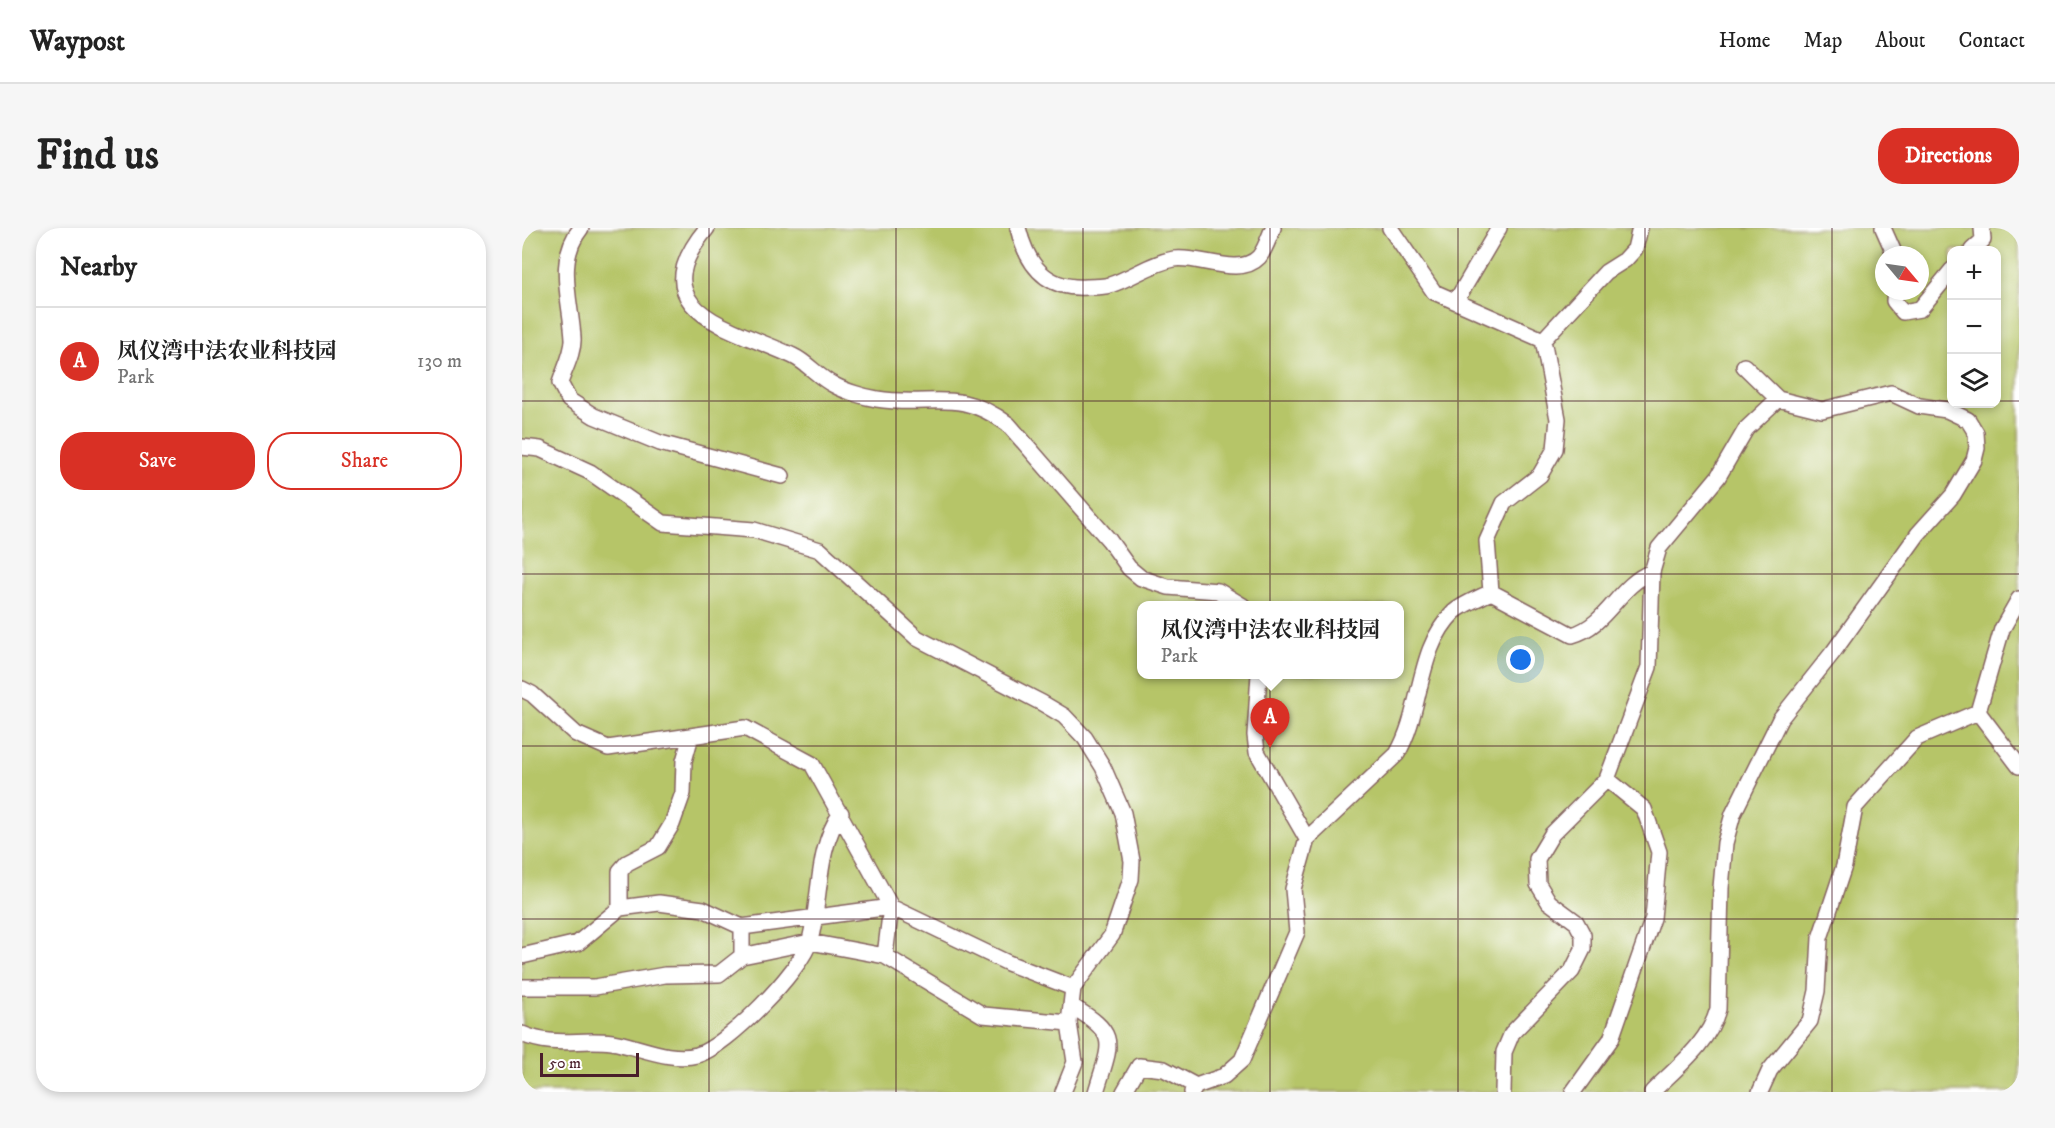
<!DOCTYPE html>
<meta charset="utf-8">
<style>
:root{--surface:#fff;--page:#f6f6f6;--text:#222;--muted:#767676;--line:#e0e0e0;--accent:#d93025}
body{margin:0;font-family:"IM FELL DW Pica","Noto Serif SC",serif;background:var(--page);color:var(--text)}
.controls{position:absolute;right:18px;top:18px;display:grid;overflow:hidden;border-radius:12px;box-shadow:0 3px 9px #0003}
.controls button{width:54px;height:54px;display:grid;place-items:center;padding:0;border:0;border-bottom:2px solid var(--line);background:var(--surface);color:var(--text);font:30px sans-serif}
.compass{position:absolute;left:1353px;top:18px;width:54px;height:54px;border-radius:50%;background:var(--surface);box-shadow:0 3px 9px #0003;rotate:119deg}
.scale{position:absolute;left:18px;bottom:15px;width:99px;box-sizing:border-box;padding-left:6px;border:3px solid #4a1f2b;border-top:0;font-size:16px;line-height:21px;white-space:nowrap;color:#4a1f2b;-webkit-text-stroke:4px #fff;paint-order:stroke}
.you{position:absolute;left:999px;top:432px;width:21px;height:21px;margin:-15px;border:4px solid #fff;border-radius:50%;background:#1a73e8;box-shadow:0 0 0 9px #1a73e833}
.badge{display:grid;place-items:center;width:39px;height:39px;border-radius:50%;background:var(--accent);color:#fff;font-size:20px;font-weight:700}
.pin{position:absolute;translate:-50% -50px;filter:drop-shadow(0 2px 3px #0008)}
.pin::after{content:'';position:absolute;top:32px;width:21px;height:18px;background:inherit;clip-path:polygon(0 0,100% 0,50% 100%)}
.popup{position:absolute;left:615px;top:373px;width:267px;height:78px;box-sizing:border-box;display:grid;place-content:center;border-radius:12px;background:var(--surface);filter:drop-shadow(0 2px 4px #0005);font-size:20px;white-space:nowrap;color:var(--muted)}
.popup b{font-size:22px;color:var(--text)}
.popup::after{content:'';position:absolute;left:50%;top:100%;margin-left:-12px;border:12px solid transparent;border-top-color:var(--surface)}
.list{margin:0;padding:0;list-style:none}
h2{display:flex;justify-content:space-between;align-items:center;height:78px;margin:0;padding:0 24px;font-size:26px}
h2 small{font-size:20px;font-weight:400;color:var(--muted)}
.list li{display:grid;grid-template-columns:39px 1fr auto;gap:18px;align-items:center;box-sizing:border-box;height:108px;padding:0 24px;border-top:2px solid var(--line)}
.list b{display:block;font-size:22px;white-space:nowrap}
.list p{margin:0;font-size:20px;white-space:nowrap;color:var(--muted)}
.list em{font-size:20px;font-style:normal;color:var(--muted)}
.actions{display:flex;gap:12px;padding:18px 24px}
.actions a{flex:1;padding:14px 0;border:2px solid var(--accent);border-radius:24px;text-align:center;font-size:21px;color:var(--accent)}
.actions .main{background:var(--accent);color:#fff}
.icon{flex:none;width:33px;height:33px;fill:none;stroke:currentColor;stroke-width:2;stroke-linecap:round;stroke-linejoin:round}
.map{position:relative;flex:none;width:1497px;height:864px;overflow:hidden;border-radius:24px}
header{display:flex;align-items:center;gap:36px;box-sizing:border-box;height:84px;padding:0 30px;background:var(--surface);border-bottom:2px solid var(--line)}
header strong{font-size:28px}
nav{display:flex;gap:33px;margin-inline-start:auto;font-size:21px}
.intro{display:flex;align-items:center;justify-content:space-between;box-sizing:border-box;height:144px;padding:0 36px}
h1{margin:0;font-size:42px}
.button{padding:15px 27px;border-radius:24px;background:var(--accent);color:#fff;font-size:21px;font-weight:700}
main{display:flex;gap:36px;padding:0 36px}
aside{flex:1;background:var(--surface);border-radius:24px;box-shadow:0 3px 9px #0003}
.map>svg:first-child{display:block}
.green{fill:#b6c568;stroke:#80724a;stroke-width:1.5;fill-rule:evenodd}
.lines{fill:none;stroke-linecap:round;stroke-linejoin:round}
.minor-casing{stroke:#856361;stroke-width:18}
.minor{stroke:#fff;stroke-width:15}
.grid{fill:none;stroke:#4a1f2b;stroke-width:1.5;stroke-opacity:0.55}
</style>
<header>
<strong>Waypost</strong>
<nav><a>Home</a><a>Map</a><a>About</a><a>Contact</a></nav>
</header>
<div class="intro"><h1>Find us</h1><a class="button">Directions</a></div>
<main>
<aside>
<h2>Nearby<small></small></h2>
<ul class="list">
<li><span class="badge">A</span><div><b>凤仪湾中法农业科技园</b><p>Park</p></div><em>130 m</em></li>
</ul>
<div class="actions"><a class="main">Save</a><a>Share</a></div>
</aside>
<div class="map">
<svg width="1497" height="864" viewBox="0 0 1497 864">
<rect width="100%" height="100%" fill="#fff"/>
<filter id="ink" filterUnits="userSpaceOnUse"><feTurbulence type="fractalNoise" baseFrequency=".0167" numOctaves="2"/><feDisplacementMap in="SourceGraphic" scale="12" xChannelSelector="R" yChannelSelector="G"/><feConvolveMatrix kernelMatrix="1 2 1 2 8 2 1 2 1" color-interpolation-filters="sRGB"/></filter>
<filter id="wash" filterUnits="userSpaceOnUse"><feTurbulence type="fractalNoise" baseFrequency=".008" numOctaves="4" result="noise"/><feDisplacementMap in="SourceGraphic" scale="24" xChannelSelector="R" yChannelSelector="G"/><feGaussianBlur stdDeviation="1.35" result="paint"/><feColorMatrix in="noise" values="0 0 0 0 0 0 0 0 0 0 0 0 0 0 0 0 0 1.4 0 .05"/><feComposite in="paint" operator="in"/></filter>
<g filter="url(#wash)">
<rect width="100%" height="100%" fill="#f2e1c4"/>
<path class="green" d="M 0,0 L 1497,0 L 1497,864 L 0,864 ZM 1430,22 L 1474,22 L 1474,176 L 1430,176 ZM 1362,27 L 1398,27 L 1398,63 L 1362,63 ZM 619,378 L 877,378 L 877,446 L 619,446 Z"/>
</g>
<g filter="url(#ink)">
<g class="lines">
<defs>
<path id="minor" d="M 59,0 C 33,32 49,73 51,110 C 52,124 42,142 38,155 L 47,172 L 72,188 L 138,215 L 260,248
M 185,0 C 115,84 212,100 271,128 C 286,135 297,150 312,157 C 323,163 342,169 355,171 C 410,180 433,158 486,196 L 587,312 L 607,340 L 619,350 L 646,359 L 696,363 L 721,378
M 496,0 C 505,37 524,62 565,59 C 572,59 581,59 588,57 C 610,50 629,35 652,31 C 677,27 717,50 737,29 C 743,22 747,9 751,0
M 868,0 L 912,64 L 1021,112 L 1036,191 L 1033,221 L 1018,247 L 982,275 L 965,313 L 969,364
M 1361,0 L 1373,27
M 1450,22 L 1461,12 L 1460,0
M 1373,63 L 1372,73 L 1381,84 L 1398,81 L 1430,42
M 934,73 L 977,0
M 1021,112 L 1084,44 L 1103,32 L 1113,21 L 1118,0
M 0,219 L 18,221 L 68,244 L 141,295 L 232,302 L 298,322 L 395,410 L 520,475 L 542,488 L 563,510 L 581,539 L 601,585 L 610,633 L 609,651 L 590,707 L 551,760 L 547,795 L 553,834 L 541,864
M 0,461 L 10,466 L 54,506 L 86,520 L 223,500 L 290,536 L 369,679 L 486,735 L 551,760
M 1456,484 L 1497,538
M 785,611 L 875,526 C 901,482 894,421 932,384 C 941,376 957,370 969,364 L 1050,407 C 1086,397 1096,357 1130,344
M 98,680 L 98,643 L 105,635 L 136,619 L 150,596 L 161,565 L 162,533 L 169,508
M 220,699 L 220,728
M 0,728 L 56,715 L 98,680 L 137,675 L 181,681 L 220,699 L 369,679 L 363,728 L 461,787 L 547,795
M 0,759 L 73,759 L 143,747 L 197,746 L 220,728 L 288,714 L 363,728
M 551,779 C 599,807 588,816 574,864
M 0,806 C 33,820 56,810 90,814 C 116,818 147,834 175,827 C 204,819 280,742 288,712 C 299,672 294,620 319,585
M 602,864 L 617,838 L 642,841 L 674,858
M 670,864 L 674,858 L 702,848 L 720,832 L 775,704 L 771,661 L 785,611 L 735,524 L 733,507 L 737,446
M 981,864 L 982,824 L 990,805 L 1050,743 L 1061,721 L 1061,707 L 1054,694 L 1027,674 L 1016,656 L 1015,631 L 1030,606 L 1085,551 L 1127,439 L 1130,344 L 1137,320 L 1196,249 L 1224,201 L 1256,171
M 1051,864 L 1089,811 L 1131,690 L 1137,624 L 1122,581 L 1085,551
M 1130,864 C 1155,839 1187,815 1196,781 L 1199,660 L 1203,615 L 1211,586 L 1258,491 L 1312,423 L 1396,306 L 1431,267 L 1452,232 L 1455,220 L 1454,205 L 1446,192 L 1425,182 L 1397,178 L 1369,165 L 1300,182 L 1256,171 L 1222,138
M 1238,864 L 1248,842 L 1288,793 L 1295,763 L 1298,710 L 1322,638 L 1333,579 L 1395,510 L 1456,484 L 1480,401 L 1497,371"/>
</defs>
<use href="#minor" class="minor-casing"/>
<use href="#minor" class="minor"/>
</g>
</g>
<path class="grid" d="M 187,0 L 187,864M 374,0 L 374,864M 561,0 L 561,864M 748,0 L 748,864M 936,0 L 936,864M 1123,0 L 1123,864M 1310,0 L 1310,864M 0,173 L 1430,173M 1474,173 L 1497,173M 0,346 L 1497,346M 0,518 L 1497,518M 0,691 L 1497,691"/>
</svg>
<div class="controls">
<button>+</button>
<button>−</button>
<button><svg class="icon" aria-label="layers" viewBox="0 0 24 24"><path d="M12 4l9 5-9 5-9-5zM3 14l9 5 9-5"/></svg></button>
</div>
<svg class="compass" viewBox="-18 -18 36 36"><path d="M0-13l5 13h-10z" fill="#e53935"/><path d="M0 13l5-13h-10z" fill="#767676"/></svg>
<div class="scale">50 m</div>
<div class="you"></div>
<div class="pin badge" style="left:748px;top:520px">A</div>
<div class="popup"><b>凤仪湾中法农业科技园</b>Park</div>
</div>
</main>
